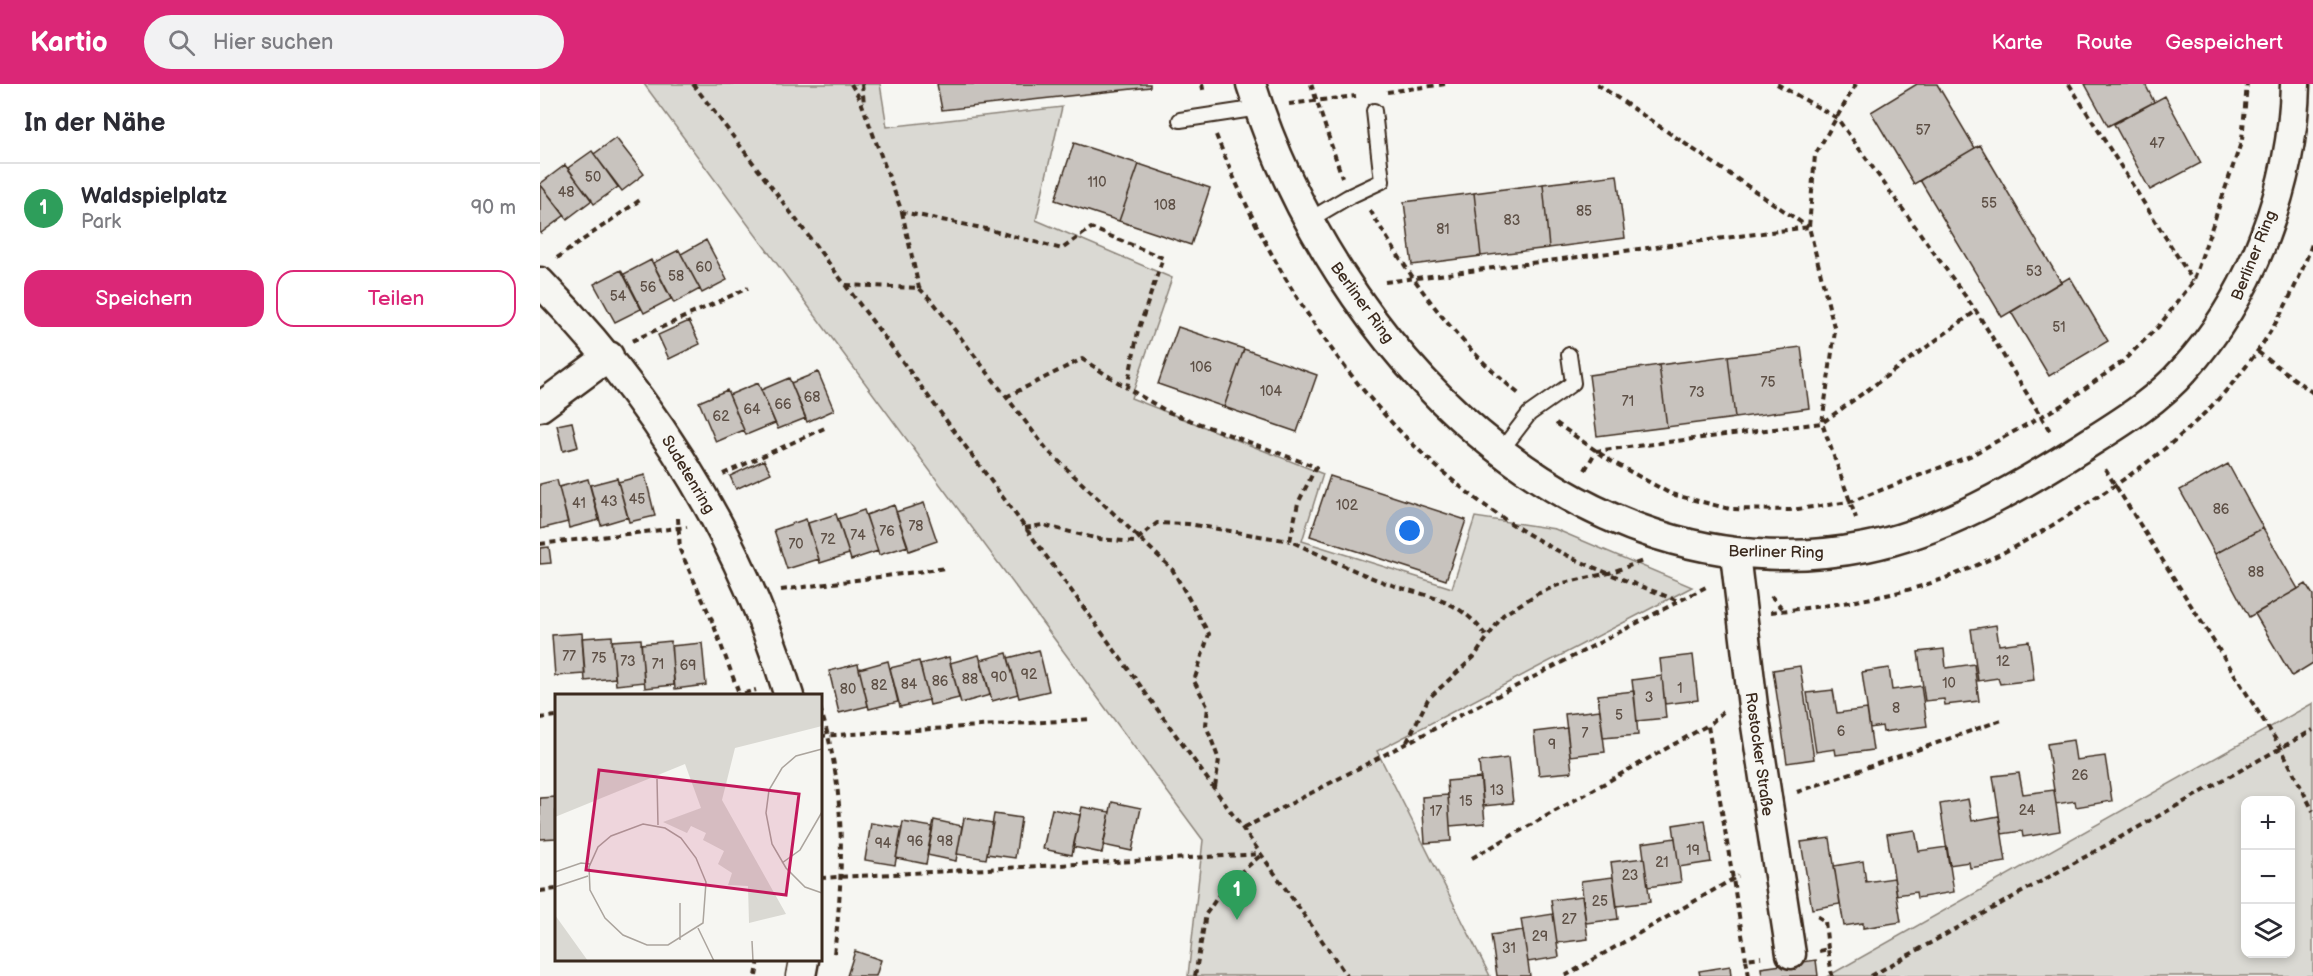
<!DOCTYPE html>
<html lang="de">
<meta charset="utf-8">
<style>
:root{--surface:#fff;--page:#f2f2f3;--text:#2b2b33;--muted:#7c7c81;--line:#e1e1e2;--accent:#db2777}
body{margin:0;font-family:"Balsamiq Sans",sans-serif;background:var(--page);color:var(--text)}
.controls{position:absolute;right:18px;bottom:18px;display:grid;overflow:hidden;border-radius:12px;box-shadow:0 3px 9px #0003}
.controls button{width:54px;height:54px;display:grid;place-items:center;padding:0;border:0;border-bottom:2px solid var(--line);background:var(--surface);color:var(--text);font:30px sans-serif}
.you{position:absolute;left:870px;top:447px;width:21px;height:21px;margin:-15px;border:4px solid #fff;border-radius:50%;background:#1a73e8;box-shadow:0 0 0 9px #1a73e833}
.badge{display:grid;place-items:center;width:39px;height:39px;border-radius:50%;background:var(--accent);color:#fff;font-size:20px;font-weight:700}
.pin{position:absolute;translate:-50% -50px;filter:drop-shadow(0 2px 3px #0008)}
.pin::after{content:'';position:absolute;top:32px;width:21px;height:18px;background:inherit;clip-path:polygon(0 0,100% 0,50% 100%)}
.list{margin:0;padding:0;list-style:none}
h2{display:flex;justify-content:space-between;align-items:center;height:78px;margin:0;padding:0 24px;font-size:26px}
h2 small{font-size:20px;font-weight:400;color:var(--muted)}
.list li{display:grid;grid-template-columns:39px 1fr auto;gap:18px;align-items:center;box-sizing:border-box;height:90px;padding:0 24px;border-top:2px solid var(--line)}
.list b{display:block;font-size:22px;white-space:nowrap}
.list p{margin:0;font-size:20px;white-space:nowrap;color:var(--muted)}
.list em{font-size:20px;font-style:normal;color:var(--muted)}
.actions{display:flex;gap:12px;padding:18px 24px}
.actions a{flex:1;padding:14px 0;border:2px solid var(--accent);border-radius:18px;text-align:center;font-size:21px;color:var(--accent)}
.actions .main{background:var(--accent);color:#fff}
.icon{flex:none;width:33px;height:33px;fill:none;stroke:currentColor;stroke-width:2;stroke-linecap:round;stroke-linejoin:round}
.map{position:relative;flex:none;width:1773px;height:892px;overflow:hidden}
header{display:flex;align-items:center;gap:36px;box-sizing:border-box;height:84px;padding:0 30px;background:var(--accent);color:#fff}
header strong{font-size:28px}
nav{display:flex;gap:33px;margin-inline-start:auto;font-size:21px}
.search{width:420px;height:54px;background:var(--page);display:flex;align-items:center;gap:15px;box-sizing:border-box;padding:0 21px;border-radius:33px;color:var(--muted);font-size:22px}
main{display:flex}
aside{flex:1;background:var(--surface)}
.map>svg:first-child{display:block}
.green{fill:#dad9d3;stroke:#8a8278;stroke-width:1.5;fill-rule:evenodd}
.building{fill:#c8c3be;stroke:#3b2a1e;stroke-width:1.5}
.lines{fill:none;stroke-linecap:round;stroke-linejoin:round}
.lane-casing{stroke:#3b2a1e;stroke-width:18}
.street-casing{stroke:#3b2a1e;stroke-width:33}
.path{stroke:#3b2a1e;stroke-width:4;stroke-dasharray:6 4.5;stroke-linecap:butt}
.lane{stroke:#f6f6f2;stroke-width:14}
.street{stroke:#f6f6f2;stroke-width:28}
.labels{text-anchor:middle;stroke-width:6;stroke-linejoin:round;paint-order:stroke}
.number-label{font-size:14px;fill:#5e5046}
.street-label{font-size:16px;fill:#3b2a1e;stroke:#f6f6f2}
.inset-road{fill:none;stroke:#aba49d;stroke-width:1.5}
.view{fill:#c2185b;fill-opacity:0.15;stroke:#c2185b;stroke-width:3}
.inset-edge{fill:none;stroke:#3b2a1e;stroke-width:3}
</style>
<header>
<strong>Kartio</strong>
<div class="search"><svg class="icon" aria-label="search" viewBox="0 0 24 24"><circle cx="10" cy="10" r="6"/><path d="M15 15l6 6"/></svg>Hier suchen</div>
<nav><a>Karte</a><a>Route</a><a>Gespeichert</a></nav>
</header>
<main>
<aside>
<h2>In der Nähe<small></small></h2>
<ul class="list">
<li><span class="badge" style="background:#2e9e5b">1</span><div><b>Waldspielplatz</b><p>Park</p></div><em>90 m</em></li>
</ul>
<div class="actions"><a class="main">Speichern</a><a>Teilen</a></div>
</aside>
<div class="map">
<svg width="1773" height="892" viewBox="0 0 1773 892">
<rect width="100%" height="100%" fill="#f6f6f2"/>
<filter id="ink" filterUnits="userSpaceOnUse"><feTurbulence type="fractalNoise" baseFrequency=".0167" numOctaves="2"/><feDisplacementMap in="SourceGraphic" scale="12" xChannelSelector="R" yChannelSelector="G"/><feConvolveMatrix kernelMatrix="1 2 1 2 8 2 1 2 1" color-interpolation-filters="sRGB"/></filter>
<g filter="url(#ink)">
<path class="green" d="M 104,0 L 340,0 L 347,43 L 522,23 L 496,136 L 632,194 L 591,314 L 783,390 L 762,457 L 912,504 L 935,433 L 1015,445 L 1152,503 L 837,667 L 950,892 L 648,892 L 663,756 Z
M 1773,619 L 1773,892 L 1288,892 ZM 1750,716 L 1750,870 L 1706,870 L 1706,716 Z"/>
<path class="building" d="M 397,0 L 610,0 L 610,3 L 402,26 Z
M 1377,0 L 1397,0 L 1435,64 L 1374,100 L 1331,28 Z
M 1545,0 L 1605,0 L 1614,18 L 1568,42 Z
M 1625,12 L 1661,79 L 1610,106 L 1574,40 Z
M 76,54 L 104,90 L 82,107 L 54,70 Z
M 534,59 L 599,80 L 579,137 L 515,116 Z
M 1440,61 L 1521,198 L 1462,233 L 1380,96 Z
M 52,67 L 78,103 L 54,120 L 28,84 Z
M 599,80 L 670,104 L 651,161 L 579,137 Z
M 25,81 L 52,116 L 27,135 L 0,100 Z
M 1077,91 L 1085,154 L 1009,164 L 1003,100 Z
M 0,100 L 25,131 L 1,149 L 0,148 Z
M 1003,100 L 1009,164 L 941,172 L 934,109 Z
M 934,109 L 941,172 L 872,181 L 864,118 Z
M 166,156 L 187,196 L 162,209 L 141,170 Z
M 139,166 L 160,205 L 134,219 L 113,179 Z
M 111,176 L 131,215 L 104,229 L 84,190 Z
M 81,186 L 101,225 L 75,238 L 54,200 Z
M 1530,193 L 1568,257 L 1509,292 L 1471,228 Z
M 149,237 L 160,260 L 129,275 L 118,251 Z
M 638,243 L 704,265 L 684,323 L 618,300 Z
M 1261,263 L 1269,324 L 1195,334 L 1188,272 Z
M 704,265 L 777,291 L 757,348 L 684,323 Z
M 1188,272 L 1195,334 L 1127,343 L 1119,281 Z
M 1119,281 L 1127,343 L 1057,352 L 1049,291 Z
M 278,288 L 294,326 L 267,338 L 251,299 Z
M 249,294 L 266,334 L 238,345 L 221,306 Z
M 218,299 L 235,339 L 206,351 L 189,311 Z
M 187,306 L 204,346 L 176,358 L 159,318 Z
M 32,338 L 38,363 L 23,367 L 17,341 Z
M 224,376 L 231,389 L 196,405 L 190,392 Z
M 1688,380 L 1723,444 L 1675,470 L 1640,406 Z
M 105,391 L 115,432 L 89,438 L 78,398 Z
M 790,392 L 926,436 L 906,496 L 770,452 Z
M 77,394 L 88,433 L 61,441 L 50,401 Z
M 48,395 L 59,436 L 29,444 L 19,403 Z
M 17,396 L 28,438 L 0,445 L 0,400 Z
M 384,419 L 397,457 L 369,467 L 356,428 Z
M 354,421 L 368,462 L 339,471 L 326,431 Z
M 324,426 L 338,467 L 311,476 L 298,435 Z
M 296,430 L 309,470 L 280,479 L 268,439 Z
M 266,435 L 279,475 L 247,485 L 234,446 Z
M 1723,444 L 1758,505 L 1709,533 L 1675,470 Z
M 9,463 L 11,479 L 0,480 L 0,464 Z
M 1766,500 L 1773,511 L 1773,579 L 1752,592 L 1715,530 Z
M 1456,541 L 1459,561 L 1489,557 L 1494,596 L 1460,600 L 1458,594 L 1438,597 L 1431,545 Z
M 42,549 L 45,590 L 15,592 L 12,551 Z
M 72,552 L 75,594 L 45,597 L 42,554 Z
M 101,555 L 104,598 L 76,601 L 72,557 Z
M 131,557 L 134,601 L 105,604 L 101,560 Z
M 162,559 L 166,601 L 135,605 L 131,562 Z
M 1404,565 L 1406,584 L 1434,580 L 1439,617 L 1405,621 L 1404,615 L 1385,617 L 1378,568 Z
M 499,566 L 509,607 L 479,614 L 468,574 Z
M 467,569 L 478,610 L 452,617 L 441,576 Z
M 439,571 L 450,611 L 421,619 L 410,579 Z
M 1153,571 L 1158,616 L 1125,620 L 1120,575 Z
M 409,573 L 419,614 L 390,621 L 380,580 Z
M 348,577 L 358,618 L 329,625 L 319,585 Z
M 379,577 L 389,616 L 360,623 L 350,584 Z
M 318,580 L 328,622 L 299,629 L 289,587 Z
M 1260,582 L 1274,675 L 1247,679 L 1233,586 Z
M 1349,584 L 1352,606 L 1381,602 L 1387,642 L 1343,648 L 1342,642 L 1330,644 L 1322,588 Z
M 1122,592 L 1126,634 L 1097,637 L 1092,596 Z
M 1293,606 L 1297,629 L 1327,625 L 1333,666 L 1296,671 L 1295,665 L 1276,668 L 1267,609 Z
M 1094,607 L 1098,651 L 1063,654 L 1058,611 Z
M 1060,626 L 1065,668 L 1030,672 L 1025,630 Z
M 1027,644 L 1032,688 L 999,691 L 994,648 Z
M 1533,656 L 1536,676 L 1565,672 L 1572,717 L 1536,723 L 1535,717 L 1516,720 L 1507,660 Z
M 968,674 L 973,719 L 943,722 L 939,678 Z
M 1479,689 L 1483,710 L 1514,706 L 1520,747 L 1483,753 L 1482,747 L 1462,750 L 1453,692 Z
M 941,694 L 945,739 L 910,742 L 907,697 Z
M 908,711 L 911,757 L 885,759 L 882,713 Z
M 16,713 L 16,754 L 0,755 L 0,714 Z
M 1428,715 L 1432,737 L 1459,732 L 1466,778 L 1430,784 L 1429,778 L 1409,781 L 1400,720 Z
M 572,718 L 601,724 L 592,767 L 563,761 Z
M 542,723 L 570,728 L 562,769 L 533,763 Z
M 512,725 L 540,731 L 532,771 L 503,765 Z
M 454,730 L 481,734 L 475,774 L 447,770 Z
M 424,734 L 453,739 L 446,775 L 417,770 Z
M 394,736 L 422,742 L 416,777 L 387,771 Z
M 1165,736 L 1171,778 L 1139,783 L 1133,741 Z
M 363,738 L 393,743 L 386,780 L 356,774 Z
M 331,739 L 362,744 L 355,781 L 325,776 Z
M 1375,746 L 1379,767 L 1407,763 L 1414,808 L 1377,814 L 1376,808 L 1357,811 L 1347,750 Z
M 1135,754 L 1141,798 L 1108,803 L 1102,759 Z
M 1290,754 L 1300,820 L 1272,825 L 1261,758 Z
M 1104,774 L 1110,818 L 1077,822 L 1071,778 Z
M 1323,777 L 1326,798 L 1354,794 L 1361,838 L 1323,844 L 1323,839 L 1304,842 L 1294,782 Z
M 1073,793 L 1078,835 L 1046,839 L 1041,797 Z
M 1042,812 L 1048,855 L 1017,859 L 1011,816 Z
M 1013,830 L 1019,873 L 988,878 L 981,835 Z
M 983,846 L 990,892 L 957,892 L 951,851 Z
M 315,867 L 341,876 L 336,892 L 307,892 Z
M 1276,876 L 1278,892 L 1222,892 L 1221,884 Z
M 1190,882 L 1191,892 L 1160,892 L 1159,887 Z"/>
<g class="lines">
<defs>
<path id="lane" d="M 640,36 L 719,24
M 769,136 L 808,113 L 842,97 L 834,27
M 960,368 L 989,330 L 1033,299 L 1029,271"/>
<path id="street" d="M 711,0 C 792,258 1033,520 1326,463 C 1402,448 1476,405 1541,364 C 1577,341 1615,319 1644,286 C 1712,211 1753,101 1755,0
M 0,198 C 115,316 201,454 249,612
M 0,323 L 69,272
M 1195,470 L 1213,622 L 1251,870
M 261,892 L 264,876"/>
</defs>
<use href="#lane" class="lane-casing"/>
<use href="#street" class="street-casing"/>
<path class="path" d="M 153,0 C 377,293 595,590 807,892
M 311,0 L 320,15 L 362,128 L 442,144 L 522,165 L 551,144 L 623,174 L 598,247 L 587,304 L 628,328 L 776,383 L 758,419 L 750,457 C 781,471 811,486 843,498 C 885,513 919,513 946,552
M 322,0 L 324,20
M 662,0 L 664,10
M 771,0 L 802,93
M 1057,0 L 1268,143
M 1237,0 L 1297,34 L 1436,227 L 1510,347
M 1316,0 L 1275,71 L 1269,143 L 1295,247 L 1282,339 L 1316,434
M 1529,0 L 1653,197
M 847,8 L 906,0
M 749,20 L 816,12
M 676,51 C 740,213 846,370 1000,457 C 1043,482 1092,498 1138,517
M 830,126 C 873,198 914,257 979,310
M 362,128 L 379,204
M 17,174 L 100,116
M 845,198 L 1269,143
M 306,201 L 379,204 L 394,219 L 508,367 L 632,485 L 669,550 L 654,597 L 668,623 L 666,641 L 679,676 L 675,703
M 92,257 L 208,204
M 1718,268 L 1773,309
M 466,313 L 542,275 L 587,304
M 1016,339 L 1071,377 L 1131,410 L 1190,425 L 1250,426 L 1310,418 L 1430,372 L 1522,321 L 1582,278 L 1618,243 L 1653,198 L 1702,56 L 1707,0
M 1565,385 L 1741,664 L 1773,727
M 1045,386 L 1056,367 L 1282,339 L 1436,227
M 183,390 L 287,343
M 138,434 L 140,466 L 171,534 L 200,612
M 485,444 L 502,441 L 559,455 L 594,458 L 617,439 L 648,440 L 750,457
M 0,460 L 147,443
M 241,506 L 406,484
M 1231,512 L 1245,527
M 1231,528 C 1287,522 1346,515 1400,496 C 1450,478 1495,453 1540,424 C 1648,357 1731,281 1773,157
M 194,612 L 216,606
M 280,624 C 306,703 304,789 294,870
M 1183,628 L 1168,642 L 1206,875
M 0,634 L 16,632
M 280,652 L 552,635
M 867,658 L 888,615 L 934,573 L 963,531 L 997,510 L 1023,499 L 1069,489 L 1103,477
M 1257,708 L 1465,635
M 704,744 L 1168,502
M 932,774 L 1168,641
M 280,794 L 722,770
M 0,807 L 16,805
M 1277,832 L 1285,837 L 1288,865
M 1279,867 L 1288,865 L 1292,892
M 216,892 L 219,876
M 655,892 L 666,830 L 685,802 L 721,771
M 1025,892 L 1198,792
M 1209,892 L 1206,875 L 1221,873
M 1331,892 L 1773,646"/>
<use href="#lane" class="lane"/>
<use href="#street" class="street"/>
</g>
</g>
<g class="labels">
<g class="number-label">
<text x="1383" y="51">57</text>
<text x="1617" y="64">47</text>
<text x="53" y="98">50</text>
<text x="557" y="103">110</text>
<text x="26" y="113">48</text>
<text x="1449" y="124">55</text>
<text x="625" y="126">108</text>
<text x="1044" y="132">85</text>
<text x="972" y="141">83</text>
<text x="903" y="150">81</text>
<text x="164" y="188">60</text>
<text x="1494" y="192">53</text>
<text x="136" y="197">58</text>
<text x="108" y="208">56</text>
<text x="78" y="217">54</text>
<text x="1519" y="248">51</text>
<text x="661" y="288">106</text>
<text x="1228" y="303">75</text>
<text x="731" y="312">104</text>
<text x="1157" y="313">73</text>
<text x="272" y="318">68</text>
<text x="1088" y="322">71</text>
<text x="243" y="325">66</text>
<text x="212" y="330">64</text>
<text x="181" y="337">62</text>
<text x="97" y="420">45</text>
<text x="69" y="422">43</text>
<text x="39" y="424">41</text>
<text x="807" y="426">102</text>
<text x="1681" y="430">86</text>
<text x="376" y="447">78</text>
<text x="347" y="452">76</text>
<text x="318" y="456">74</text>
<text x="288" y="460">72</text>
<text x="256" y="465">70</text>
<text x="1716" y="493">88</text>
<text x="29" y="577">77</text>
<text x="59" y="579">75</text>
<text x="88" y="582">73</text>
<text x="1463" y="582">12</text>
<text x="118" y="585">71</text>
<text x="148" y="586">69</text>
<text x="489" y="595">92</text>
<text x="459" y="598">90</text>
<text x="430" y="600">88</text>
<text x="400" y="602">86</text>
<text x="1409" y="604">10</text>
<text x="369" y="605">84</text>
<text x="339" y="606">82</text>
<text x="1140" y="609">1</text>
<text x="308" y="610">80</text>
<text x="1109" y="618">3</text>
<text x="1356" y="629">8</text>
<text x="1079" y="636">5</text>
<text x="1301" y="652">6</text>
<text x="1045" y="654">7</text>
<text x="1012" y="665">9</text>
<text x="1540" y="696">26</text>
<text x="957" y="711">13</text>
<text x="926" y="722">15</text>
<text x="1487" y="731">24</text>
<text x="896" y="732">17</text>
<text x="375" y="762">96</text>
<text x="405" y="762">98</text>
<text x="343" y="764">94</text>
<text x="1153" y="771">19</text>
<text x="1122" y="783">21</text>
<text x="1090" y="796">23</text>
<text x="1060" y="822">25</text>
<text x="1029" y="840">27</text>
<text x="1000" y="857">29</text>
<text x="969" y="869">31</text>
</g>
<g class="street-label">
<text transform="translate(1713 171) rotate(-68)" y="6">Berliner Ring</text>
<text transform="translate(823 218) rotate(54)" y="6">Berliner Ring</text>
<text transform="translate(149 390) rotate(59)" y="6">Sudetenring</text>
<text transform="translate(1236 467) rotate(1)" y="6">Berliner Ring</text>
<text transform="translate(1220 670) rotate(82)" y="6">Rostocker Straße</text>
</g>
</g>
<g transform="translate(15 610)">
<rect width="267" height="267" fill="#f6f6f2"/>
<path d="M 0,0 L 267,0 L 267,32 L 180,54 L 167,106 L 231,220 L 194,229 L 193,192 L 173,191 L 177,179 L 163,170 L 169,157 L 148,146 L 151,139 L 136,132 L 132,139 L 108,128 L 146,114 L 130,70 L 0,123 ZM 0,221 L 33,267 L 0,267 Z" fill="#dad9d3"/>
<path class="inset-road" d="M 267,55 L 241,62 L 227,74 L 214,96 L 211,119 L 217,150 L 231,174 L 250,193 L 267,199M 102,85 L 103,131M 88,130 L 110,134 L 126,144 L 141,164 L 151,188 L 148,229 L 113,251 L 92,251 L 68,241 L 50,224 L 35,196 L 34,173 L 43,153 L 56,142 ZM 227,169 L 245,156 L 267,118M 0,178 L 26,169 L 35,170M 0,193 L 33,182M 143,234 L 159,267M 125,246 L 125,209M 197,247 L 198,267"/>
<path class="view" d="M 44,76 L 244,100 L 231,201 L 31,176 Z"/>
<rect width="267" height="267" class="inset-edge"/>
</g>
</svg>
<div class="controls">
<button>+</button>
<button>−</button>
<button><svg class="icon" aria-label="layers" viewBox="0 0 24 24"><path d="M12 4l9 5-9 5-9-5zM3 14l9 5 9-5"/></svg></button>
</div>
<div class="you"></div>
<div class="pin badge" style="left:697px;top:836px;background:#2e9e5b">1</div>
</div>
</main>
